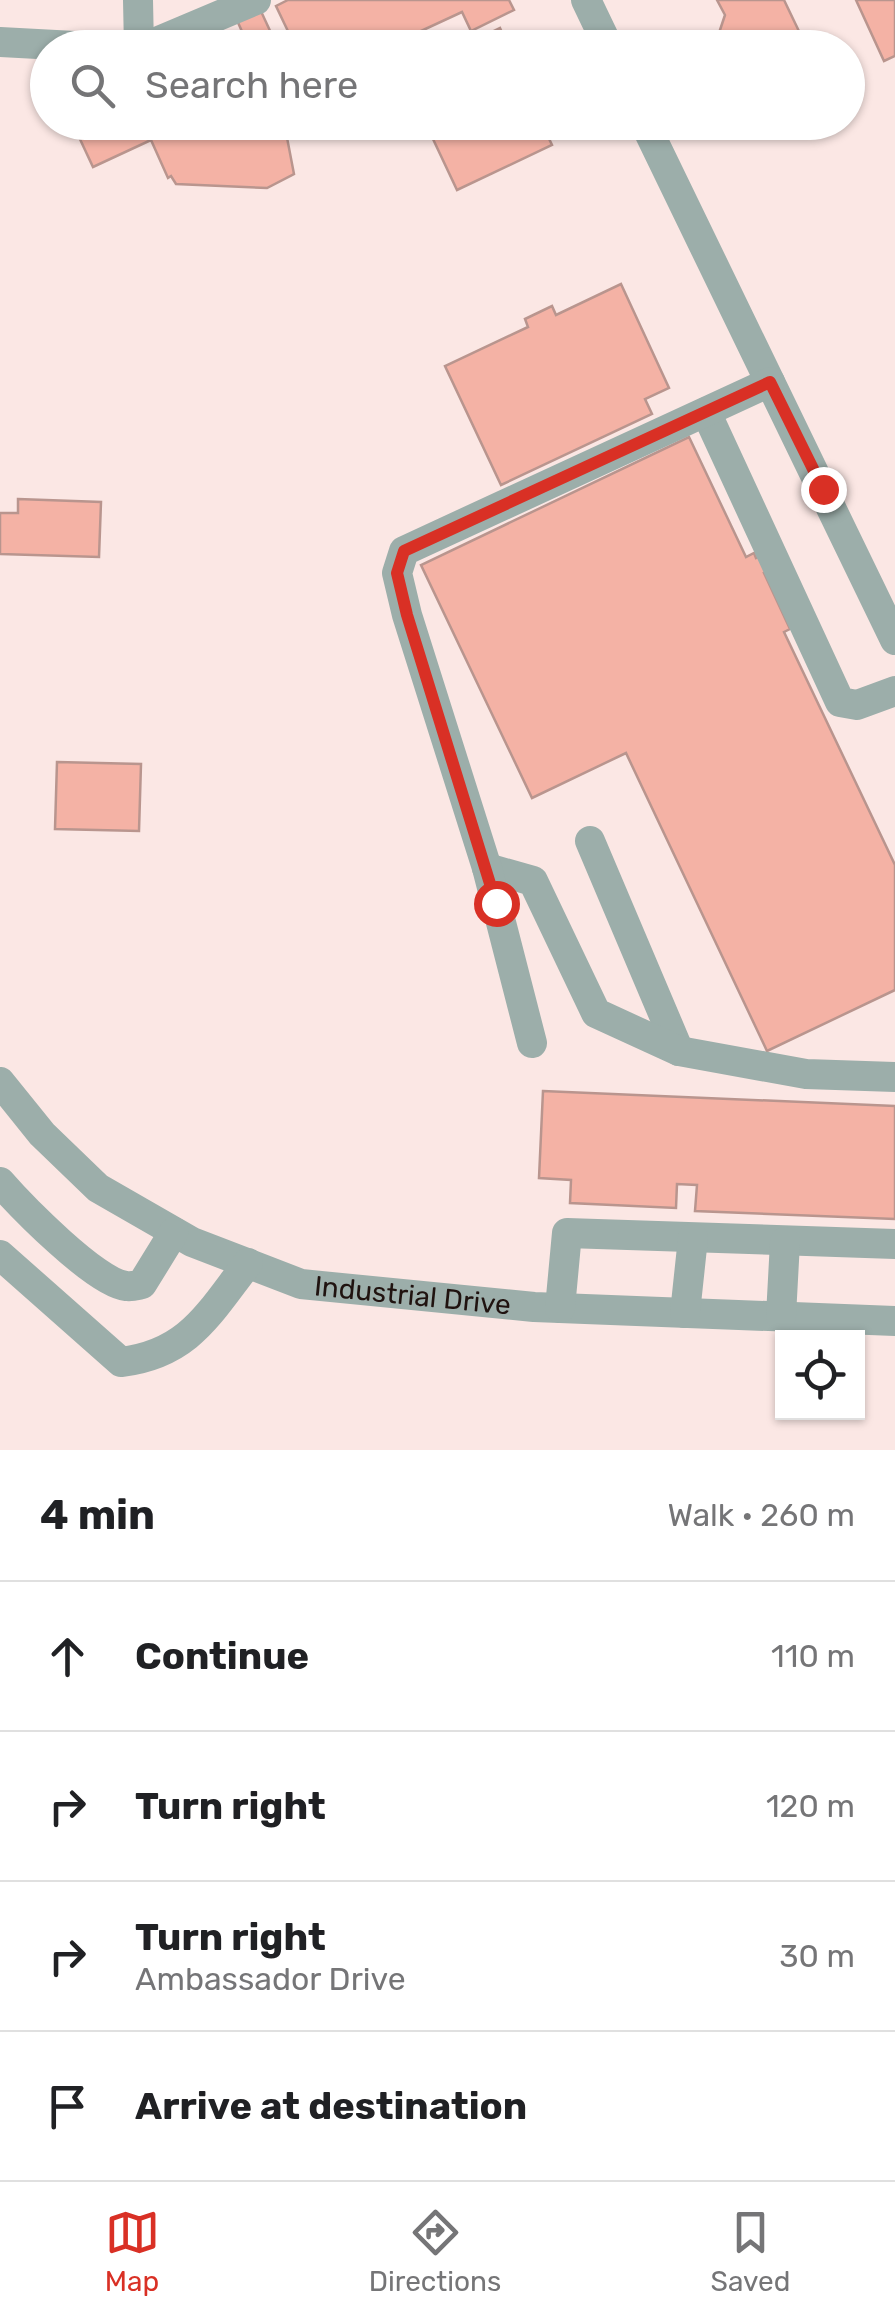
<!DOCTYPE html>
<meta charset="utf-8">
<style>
:root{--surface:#fff;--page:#f2f2f2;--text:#202124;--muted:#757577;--line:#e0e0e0;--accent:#d93025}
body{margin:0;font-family:Rubik,sans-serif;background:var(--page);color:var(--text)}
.controls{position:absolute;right:30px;bottom:30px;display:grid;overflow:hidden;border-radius:0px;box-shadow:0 2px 8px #0004}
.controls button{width:90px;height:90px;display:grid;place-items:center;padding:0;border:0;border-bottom:2px solid var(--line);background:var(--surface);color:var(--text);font:50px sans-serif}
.stop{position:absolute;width:30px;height:30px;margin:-22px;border:8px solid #d93025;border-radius:50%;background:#fff}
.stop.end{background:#d93025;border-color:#fff;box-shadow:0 2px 10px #0008}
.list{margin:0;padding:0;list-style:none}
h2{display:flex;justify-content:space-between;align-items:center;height:130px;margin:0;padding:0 40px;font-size:42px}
h2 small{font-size:32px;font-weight:400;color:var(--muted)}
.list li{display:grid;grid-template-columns:65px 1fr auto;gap:30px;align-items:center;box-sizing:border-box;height:150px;padding:0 40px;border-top:2px solid var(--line)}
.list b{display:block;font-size:38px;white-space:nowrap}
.list p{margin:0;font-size:32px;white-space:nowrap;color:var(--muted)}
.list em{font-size:32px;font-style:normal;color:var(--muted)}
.icon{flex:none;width:55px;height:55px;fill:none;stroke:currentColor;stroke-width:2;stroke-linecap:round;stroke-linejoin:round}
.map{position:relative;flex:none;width:895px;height:1450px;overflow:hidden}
.search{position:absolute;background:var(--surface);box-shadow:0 2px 8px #0004;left:30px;right:30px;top:30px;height:110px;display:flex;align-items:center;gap:25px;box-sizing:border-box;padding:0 35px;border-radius:55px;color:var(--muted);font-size:38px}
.sheet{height:730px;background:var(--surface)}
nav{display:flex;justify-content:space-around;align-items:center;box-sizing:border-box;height:140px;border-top:2px solid var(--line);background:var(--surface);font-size:28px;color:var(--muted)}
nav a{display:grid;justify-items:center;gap:5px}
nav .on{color:var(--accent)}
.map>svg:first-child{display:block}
.built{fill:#fbe7e4;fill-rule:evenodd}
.building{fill:#f4b2a5;stroke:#b9958e;stroke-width:2.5}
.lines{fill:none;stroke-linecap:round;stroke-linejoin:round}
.minor{stroke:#9caeaa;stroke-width:30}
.route{stroke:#d93025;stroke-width:12}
.labels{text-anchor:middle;stroke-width:10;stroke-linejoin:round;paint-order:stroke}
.street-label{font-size:28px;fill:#201310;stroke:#fff}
</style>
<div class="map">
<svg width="895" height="1450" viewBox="0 0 895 1450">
<rect width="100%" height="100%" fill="#fff7f5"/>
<path class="built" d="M 0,0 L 895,0 L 895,1450 L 0,1450 ZM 48,48 L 848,48 L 848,122 L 48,122 ZM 782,1338 L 858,1338 L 858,1412 L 782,1412 Z"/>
<path class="building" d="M 288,0 L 509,0 L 514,10 L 471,31 L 462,12 L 395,43 L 396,48 L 296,48 L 276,6 Z
M 717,0 L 784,0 L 807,48 L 740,48 L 736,38 L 719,33 L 725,15 Z
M 856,0 L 895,0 L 895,56 L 884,61 Z
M 259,7 L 278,48 L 219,48 L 244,36 L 236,18 Z
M 500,28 L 509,48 L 459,48 Z
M 72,122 L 284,122 L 294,174 L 267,188 L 176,184 L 171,176 L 168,178 L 151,140 L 93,167 Z
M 425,122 L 541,122 L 552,145 L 457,190 Z
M 776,122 L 822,122 L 794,136 L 780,130 Z
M 621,284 L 669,388 L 645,399 L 652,414 L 501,485 L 445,366 L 528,327 L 525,319 L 552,306 L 556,315 Z
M 689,437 L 746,557 L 754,553 L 756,558 L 760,556 L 767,572 L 764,573 L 790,629 L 784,632 L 895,865 L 895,990 L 767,1051 L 626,753 L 532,798 L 421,565 Z
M 18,499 L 101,502 L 99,557 L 0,554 L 0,513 L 18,513 Z
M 57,762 L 141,764 L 139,831 L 55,829 Z
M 543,1091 L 895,1106 L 895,1219 L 695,1211 L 697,1185 L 677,1184 L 676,1208 L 570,1203 L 571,1180 L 539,1178 Z"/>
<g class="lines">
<g class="minor">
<path d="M 138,0 L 139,48"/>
<path d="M 586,0 L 609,48"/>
<path d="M 0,42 L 112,48"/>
<path d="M 142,48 L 256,0"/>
<path d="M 644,122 L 895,640"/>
<path d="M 706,412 L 840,702 L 857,705 L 895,691"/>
<path d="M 590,841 L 679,1051"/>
<path d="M 487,868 L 533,881 L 596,1013 L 679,1051 L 806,1074 L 895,1077"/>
<path d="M 532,1043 L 487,868 L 407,615 L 397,573 L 404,551 L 770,382"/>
<path id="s1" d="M 0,1082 L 42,1134 L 98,1188 L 192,1242 L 301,1284 L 534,1307 L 895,1321"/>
<path d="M 0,1182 C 21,1206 96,1283 126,1286 C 132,1287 137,1285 142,1284 L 174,1232"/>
<path d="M 0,1255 L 121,1362 C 189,1354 209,1313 248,1263"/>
<path d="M 560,1308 L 567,1233 L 895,1244"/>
<path d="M 685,1313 L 693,1238"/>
<path d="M 781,1316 L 785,1242"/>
</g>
</g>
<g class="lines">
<path class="route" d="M 496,903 L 407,615 L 397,573 L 404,551 L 770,382 L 823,489"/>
</g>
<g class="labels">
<g class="street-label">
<text dy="10" stroke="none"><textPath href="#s1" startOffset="482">Industrial Drive</textPath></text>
</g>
</g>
</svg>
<div class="controls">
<button><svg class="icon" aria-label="locate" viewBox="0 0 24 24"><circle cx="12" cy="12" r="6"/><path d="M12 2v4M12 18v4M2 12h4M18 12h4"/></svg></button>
</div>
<div class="stop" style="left:496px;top:903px"></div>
<div class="stop end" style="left:823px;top:489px"></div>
<div class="search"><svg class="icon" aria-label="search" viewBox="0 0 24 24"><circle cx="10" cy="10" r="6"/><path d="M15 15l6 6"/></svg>Search here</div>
</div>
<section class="sheet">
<h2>4 min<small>Walk · 260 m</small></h2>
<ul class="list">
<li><svg class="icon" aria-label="ahead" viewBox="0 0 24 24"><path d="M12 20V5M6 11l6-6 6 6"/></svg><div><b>Continue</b></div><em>110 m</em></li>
<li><svg class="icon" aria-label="right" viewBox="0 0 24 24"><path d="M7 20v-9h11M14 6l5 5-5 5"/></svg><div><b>Turn right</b></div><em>120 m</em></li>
<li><svg class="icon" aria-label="right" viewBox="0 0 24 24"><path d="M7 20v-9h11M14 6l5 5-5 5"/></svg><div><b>Turn right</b><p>Ambassador Drive</p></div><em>30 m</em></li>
<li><svg class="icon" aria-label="arrive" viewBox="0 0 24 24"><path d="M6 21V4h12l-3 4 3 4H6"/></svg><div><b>Arrive at destination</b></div></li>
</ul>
</section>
<nav>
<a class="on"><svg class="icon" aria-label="map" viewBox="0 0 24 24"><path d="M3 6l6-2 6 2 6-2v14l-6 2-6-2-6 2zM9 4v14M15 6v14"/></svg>Map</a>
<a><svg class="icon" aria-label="directions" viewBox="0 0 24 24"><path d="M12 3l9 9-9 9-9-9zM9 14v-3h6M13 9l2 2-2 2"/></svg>Directions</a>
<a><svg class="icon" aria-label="saved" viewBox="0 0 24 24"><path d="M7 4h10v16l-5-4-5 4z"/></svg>Saved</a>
</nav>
